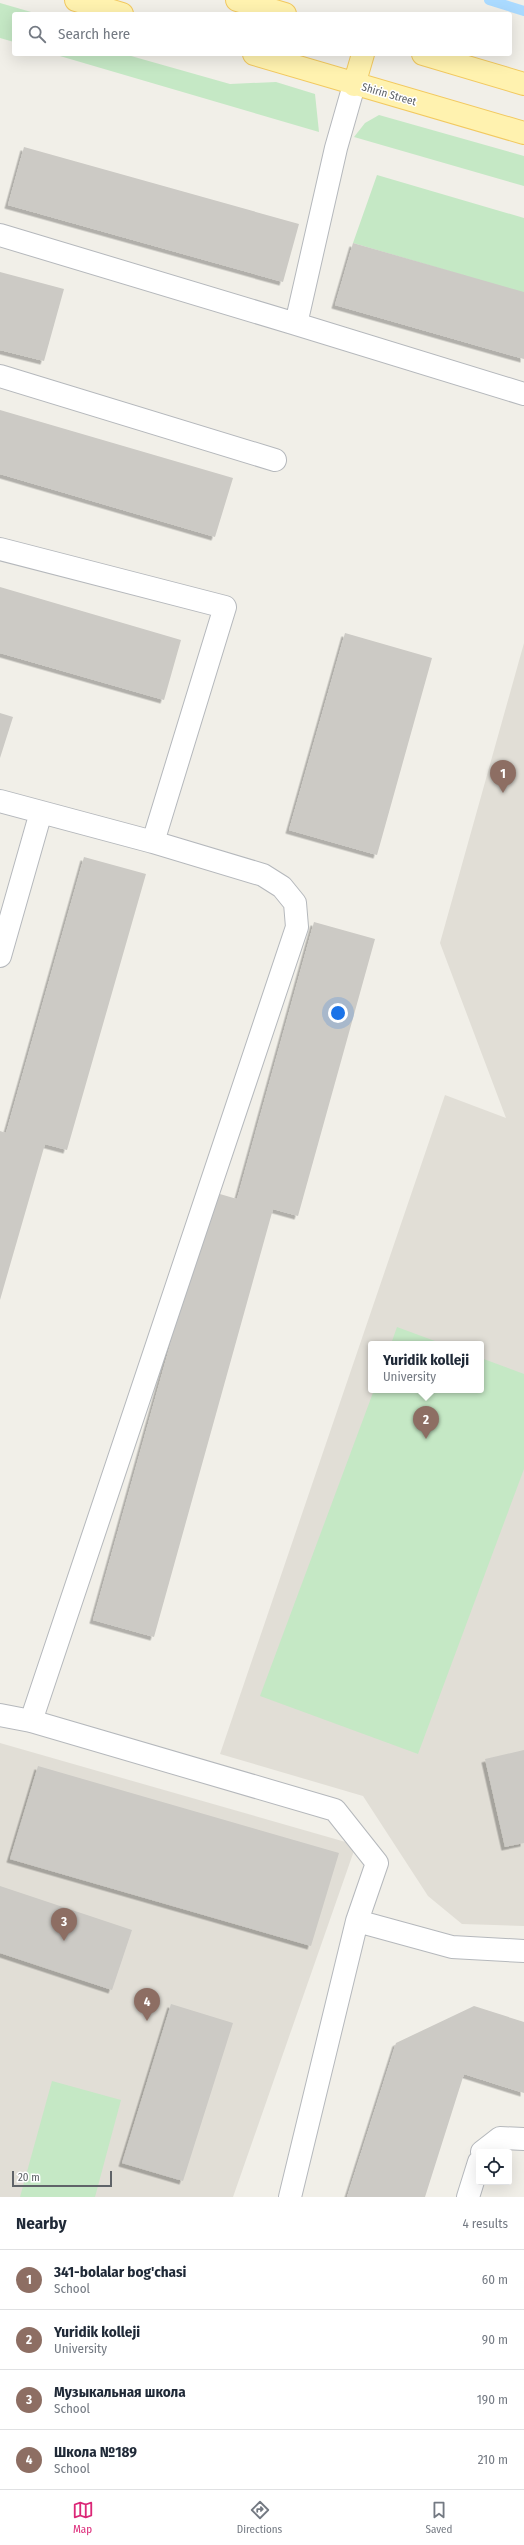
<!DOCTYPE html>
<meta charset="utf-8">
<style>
:root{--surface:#fff;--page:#f6f6f7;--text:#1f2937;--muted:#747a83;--line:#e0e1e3;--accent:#db2777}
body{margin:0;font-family:"Fira Sans Condensed",sans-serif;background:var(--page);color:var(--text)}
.controls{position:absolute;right:12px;bottom:12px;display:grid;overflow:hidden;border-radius:4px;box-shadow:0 4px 16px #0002}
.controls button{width:36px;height:36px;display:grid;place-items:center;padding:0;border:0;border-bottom:1px solid var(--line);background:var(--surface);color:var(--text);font:20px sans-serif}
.scale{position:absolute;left:12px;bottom:10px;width:100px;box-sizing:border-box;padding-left:4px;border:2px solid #5f6368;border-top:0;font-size:11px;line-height:14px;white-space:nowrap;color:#5f6368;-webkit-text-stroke:3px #fff;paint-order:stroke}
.you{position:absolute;left:338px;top:1013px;width:14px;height:14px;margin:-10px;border:3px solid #fff;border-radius:50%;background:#1a73e8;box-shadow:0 0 0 6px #1a73e833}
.badge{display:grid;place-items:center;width:26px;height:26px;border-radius:50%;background:var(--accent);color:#fff;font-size:13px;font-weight:700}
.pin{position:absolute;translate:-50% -33px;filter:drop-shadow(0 1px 2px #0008)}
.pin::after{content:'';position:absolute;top:21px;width:14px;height:12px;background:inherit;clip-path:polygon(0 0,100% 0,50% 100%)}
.popup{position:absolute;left:368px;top:1341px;width:116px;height:52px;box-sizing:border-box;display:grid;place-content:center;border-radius:4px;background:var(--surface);filter:drop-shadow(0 1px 3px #0005);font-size:13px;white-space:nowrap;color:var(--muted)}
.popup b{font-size:15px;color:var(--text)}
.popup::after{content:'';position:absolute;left:50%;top:100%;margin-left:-8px;border:8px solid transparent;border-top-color:var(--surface)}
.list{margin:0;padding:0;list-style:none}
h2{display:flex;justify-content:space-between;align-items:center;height:52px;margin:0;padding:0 16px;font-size:17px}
h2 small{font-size:13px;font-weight:400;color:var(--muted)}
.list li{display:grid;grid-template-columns:26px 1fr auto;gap:12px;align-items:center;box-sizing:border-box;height:60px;padding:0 16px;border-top:1px solid var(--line)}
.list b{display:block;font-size:15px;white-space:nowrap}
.list p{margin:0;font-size:13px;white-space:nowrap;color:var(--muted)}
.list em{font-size:13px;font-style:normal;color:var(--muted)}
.icon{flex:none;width:22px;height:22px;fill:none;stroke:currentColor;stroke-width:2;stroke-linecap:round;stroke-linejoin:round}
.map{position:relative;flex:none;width:524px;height:2197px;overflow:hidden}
.search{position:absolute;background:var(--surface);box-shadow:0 4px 16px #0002;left:12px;right:12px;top:12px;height:44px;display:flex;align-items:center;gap:10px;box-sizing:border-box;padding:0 14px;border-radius:4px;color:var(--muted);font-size:15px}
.sheet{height:292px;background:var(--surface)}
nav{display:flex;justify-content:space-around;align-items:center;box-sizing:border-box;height:56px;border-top:1px solid var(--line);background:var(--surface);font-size:11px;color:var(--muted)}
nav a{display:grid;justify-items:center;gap:2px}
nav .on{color:var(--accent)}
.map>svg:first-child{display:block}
.education{fill:#e1ded6;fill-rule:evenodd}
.green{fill:#c5e8c5}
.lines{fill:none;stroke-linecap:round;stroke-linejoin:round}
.stream{stroke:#aadaff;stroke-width:10}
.building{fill:#cccac5;filter:url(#shadow)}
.minor-casing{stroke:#b5b8bc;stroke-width:24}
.major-casing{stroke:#f2c960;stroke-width:24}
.minor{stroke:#fff;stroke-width:22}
.major{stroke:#fff2af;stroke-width:22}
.labels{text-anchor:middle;stroke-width:3;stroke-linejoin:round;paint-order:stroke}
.street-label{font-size:11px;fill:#5f6368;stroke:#fff}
</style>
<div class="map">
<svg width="524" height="2197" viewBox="0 0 524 2197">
<defs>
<filter id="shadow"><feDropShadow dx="-3.5" dy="3.5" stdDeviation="0" flood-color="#0004"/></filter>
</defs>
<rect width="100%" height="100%" fill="#f1efe8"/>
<path class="education" d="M 524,643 L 524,1926 L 462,1924 L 428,1896 L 363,1796 L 220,1754 L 445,1095 L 506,1118 L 440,943 ZM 371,1344 L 481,1344 L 481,1390 L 371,1390 Z
M 0,1743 L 356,1845 L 233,2197 L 0,2197 Z"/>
<path class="green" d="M 0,3 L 38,14 L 14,14 L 14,42 L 0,38 Z
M 53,54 L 124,54 L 230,84 L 276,82 L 315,94 L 319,132 Z
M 379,115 L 524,156 L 524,186 L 354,137 L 365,123 Z
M 377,175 L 524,218 L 524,293 L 353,243 Z
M 397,1327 L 443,1344 L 391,1344 Z
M 481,1358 L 524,1374 L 524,1469 L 418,1754 L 260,1696 L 374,1390 L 481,1390 Z
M 52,2081 L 121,2100 L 95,2197 L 20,2197 Z"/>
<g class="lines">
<path class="stream" d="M 489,0 L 524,11"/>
</g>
<path class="building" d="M 24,147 L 299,224 L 283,282 L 8,205 Z
M 353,243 L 524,292 L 524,359 L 335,305 Z
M 0,272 L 64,289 L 44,361 L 0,350 Z
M 0,410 L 233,478 L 215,537 L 0,474 Z
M 0,587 L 181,640 L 164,700 L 0,653 Z
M 345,633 L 432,658 L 377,855 L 289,830 Z
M 0,713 L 13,717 L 0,758 Z
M 84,857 L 146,874 L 67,1150 L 45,1144 L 0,1300 L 0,1131 L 6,1133 Z
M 314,922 L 375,939 L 298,1216 L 273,1209 L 154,1637 L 93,1620 L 213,1192 L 237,1199 Z
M 524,1750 L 524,1843 L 505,1847 L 485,1759 Z
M 38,1766 L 339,1853 L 311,1946 L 10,1859 Z
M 0,1886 L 132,1930 L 112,1990 L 0,1953 Z
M 171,2004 L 233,2023 L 183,2181 L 122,2163 Z
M 474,2006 L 524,2022 L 524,2093 L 464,2074 L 425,2197 L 347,2197 L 396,2043 Z"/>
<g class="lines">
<defs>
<path id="minor" d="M 0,235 L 296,324 L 336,148 L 354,85
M 296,324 L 524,394
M 0,376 L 275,460
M 0,549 L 225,607 L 153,842
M 0,801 L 153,842 L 263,875 L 282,887 L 295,903 L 297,927 L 31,1721
M 0,956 L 41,812
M 0,1715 L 31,1721 L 335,1810 L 377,1863 L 357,1921 L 452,1947 L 524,1951
M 482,2152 L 500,2138 L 524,2139
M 290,2197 L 357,1921
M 468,2197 L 479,2162"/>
<path id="major" d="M 76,0 L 122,14
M 237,0 L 285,14
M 254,54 L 524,133
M 423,54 L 524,84
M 354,85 L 363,54"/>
</defs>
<use href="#minor" class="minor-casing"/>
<use href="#major" class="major-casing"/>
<use href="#minor" class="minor"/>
<use href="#major" class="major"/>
</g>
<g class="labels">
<g class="street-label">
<text transform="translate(389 94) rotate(16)" y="4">Shirin Street</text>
</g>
</g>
</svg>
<div class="controls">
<button><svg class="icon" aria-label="locate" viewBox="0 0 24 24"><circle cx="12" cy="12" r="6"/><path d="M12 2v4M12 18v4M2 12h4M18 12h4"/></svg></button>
</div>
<div class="scale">20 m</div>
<div class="you"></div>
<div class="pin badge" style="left:503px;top:793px;background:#8d6e63">1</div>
<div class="pin badge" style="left:426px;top:1439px;background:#8d6e63">2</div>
<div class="popup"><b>Yuridik kolleji</b>University</div>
<div class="pin badge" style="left:64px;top:1941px;background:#8d6e63">3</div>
<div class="pin badge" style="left:147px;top:2021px;background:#8d6e63">4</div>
<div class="search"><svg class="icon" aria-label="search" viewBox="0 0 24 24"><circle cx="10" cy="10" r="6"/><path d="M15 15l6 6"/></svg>Search here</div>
</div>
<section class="sheet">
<h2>Nearby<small>4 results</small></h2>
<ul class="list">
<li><span class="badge" style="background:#8d6e63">1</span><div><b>341-bolalar bog'chasi</b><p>School</p></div><em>60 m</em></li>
<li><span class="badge" style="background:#8d6e63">2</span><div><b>Yuridik kolleji</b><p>University</p></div><em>90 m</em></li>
<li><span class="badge" style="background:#8d6e63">3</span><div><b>Музыкальная школа</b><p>School</p></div><em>190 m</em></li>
<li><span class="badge" style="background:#8d6e63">4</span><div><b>Школа №189</b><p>School</p></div><em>210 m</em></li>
</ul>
</section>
<nav>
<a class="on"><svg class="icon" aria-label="map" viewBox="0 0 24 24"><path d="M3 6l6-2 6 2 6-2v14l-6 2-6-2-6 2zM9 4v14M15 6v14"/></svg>Map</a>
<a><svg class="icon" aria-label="directions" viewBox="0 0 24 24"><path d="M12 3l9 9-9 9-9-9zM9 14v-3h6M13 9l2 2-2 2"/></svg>Directions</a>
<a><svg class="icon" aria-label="saved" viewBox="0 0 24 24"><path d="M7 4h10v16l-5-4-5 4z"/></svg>Saved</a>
</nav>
